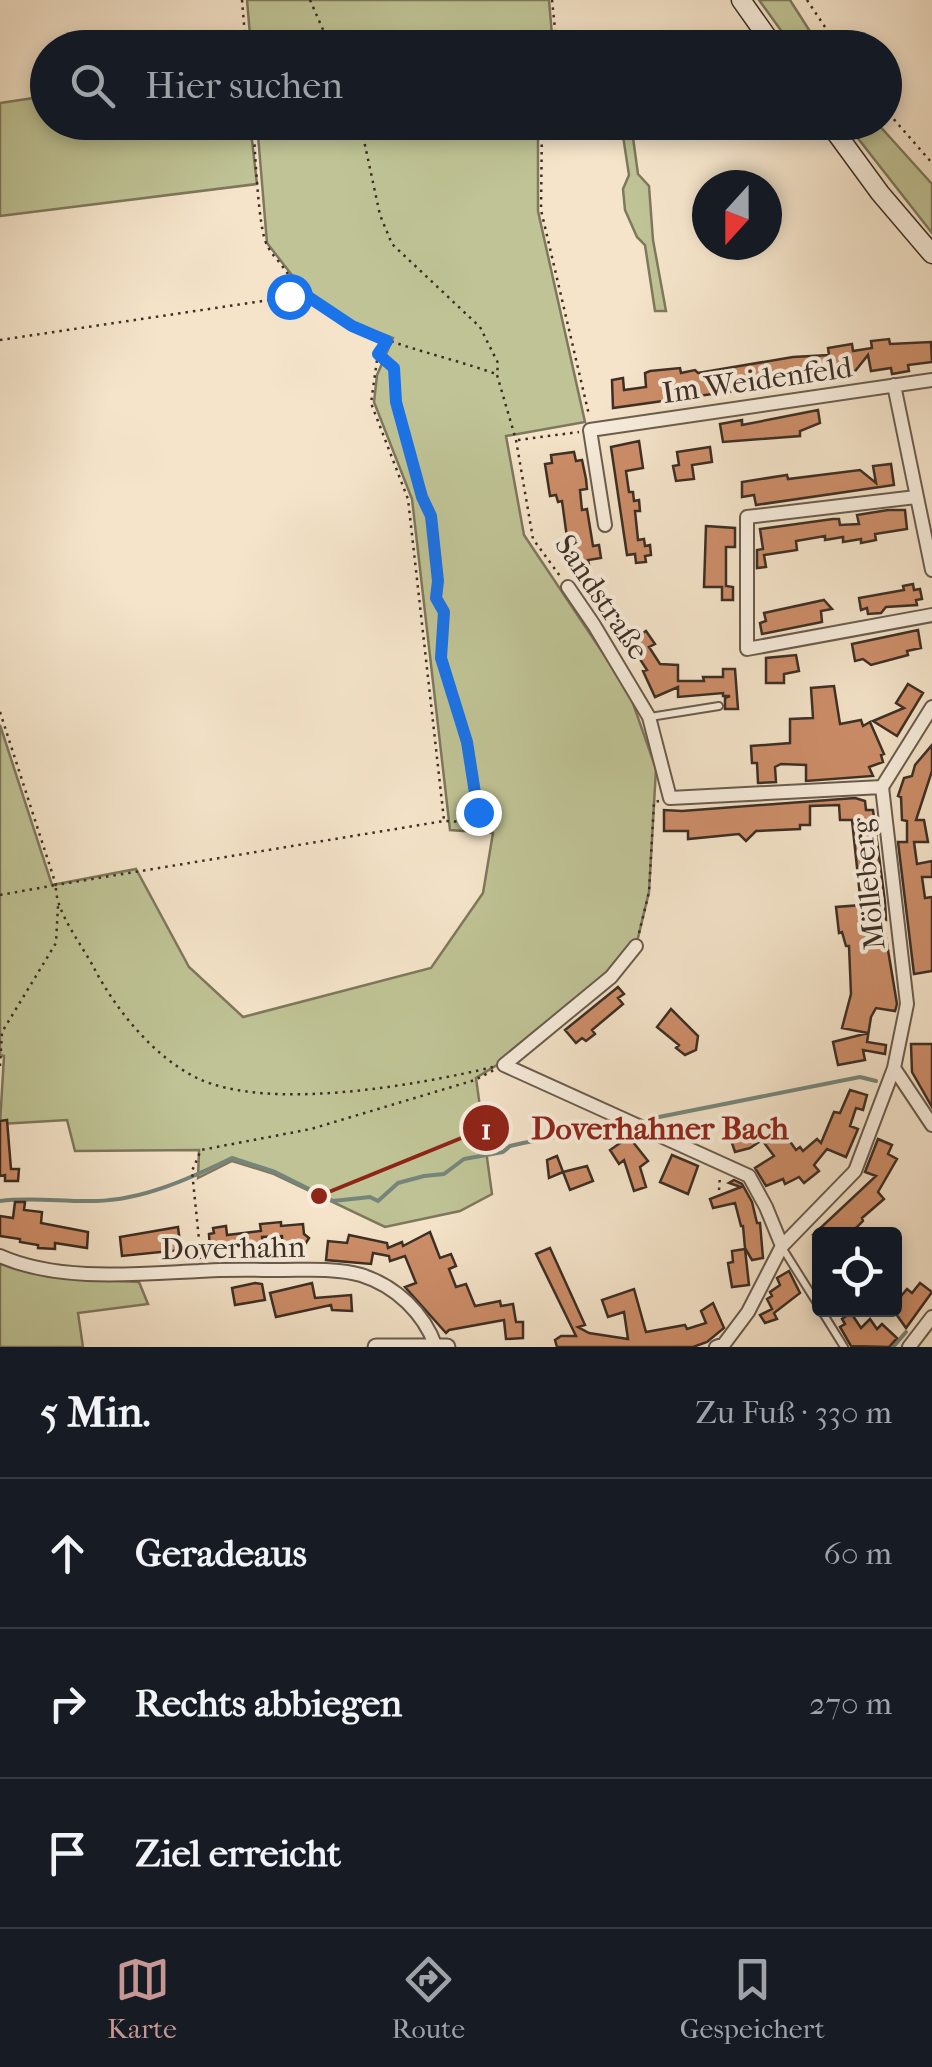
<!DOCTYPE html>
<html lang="de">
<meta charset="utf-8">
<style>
:root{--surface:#171b24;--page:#20242c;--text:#f1f3f6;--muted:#9ea1a6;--line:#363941;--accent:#c59692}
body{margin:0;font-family:"IM FELL French Canon",serif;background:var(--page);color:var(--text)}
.controls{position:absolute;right:30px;bottom:30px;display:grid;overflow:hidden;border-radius:10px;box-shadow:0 5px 15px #0003}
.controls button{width:90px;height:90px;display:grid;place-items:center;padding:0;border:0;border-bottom:2px solid var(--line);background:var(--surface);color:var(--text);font:50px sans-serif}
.compass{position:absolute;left:692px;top:170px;width:90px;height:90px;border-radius:50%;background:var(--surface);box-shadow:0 5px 15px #0003;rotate:201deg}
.stop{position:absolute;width:30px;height:30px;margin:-22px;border:8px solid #1a73e8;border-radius:50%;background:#fff}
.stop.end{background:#1a73e8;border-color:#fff;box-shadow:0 2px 10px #0008}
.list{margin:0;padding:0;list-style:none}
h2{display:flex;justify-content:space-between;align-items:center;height:130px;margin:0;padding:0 40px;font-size:42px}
h2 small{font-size:32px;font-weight:400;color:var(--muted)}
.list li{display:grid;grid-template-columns:65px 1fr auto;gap:30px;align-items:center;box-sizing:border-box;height:150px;padding:0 40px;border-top:2px solid var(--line)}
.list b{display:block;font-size:38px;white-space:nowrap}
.list em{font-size:32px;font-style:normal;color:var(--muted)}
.icon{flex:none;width:55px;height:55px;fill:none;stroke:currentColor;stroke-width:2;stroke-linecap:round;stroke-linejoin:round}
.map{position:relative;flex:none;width:932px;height:1347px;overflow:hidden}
.search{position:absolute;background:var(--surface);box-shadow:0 5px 15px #0003;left:30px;right:30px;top:30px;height:110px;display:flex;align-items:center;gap:25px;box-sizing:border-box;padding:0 35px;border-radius:55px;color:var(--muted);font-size:38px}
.sheet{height:580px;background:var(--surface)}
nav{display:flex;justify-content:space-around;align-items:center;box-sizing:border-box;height:140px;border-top:2px solid var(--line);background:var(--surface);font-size:28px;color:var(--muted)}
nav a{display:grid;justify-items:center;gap:5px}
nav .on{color:var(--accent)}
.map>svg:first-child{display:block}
.green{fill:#bfc395;stroke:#7e785d;stroke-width:2.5}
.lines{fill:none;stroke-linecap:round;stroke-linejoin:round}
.stream{stroke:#76857b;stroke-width:4}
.building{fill:#cd8e69;stroke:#3c2e25;stroke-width:2.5}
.service-casing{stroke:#6a5c4e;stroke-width:10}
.minor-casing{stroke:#6a5c4e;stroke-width:16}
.tertiary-casing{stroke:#6a5c4e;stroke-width:19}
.secondary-casing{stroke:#3c2e25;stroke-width:21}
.path{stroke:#3c2e25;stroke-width:2.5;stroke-dasharray:2.5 5;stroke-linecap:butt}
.service{stroke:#f8eddd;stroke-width:6}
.minor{stroke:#f8eddd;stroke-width:12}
.tertiary{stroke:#f8eddd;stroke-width:15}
.secondary{stroke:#f8eddd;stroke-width:18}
.route{stroke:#1a73e8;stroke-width:12}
.labels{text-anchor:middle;stroke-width:8;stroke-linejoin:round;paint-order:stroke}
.street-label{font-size:30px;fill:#3c2e25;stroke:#f8eddd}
.leader{fill:none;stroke:#8f2418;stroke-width:4}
.callout-dot{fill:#8f2418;stroke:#f8eddd;stroke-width:4}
.mark-label{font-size:30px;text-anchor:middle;font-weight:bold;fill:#fff}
.callout-label{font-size:32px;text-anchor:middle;font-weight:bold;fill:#8f2418;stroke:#f8eddd;stroke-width:8;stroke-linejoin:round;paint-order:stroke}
</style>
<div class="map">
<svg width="932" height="1347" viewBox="0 0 932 1347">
<rect width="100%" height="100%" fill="#f5e4ca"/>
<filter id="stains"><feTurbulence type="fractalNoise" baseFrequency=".002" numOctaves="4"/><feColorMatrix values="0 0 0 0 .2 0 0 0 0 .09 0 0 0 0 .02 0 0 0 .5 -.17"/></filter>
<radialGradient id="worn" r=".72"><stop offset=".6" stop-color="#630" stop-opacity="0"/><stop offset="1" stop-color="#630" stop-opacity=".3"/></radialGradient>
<path class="green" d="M 247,0 L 549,0 L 553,47 L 251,47 Z
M 759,0 L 790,0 L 820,47 L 793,47 Z
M 47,96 L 48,122 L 250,123 L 257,184 L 0,216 L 0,103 Z
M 257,123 L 538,123 L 538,211 L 585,422 L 506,436 L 524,535 L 629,692 L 656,769 L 649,892 L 636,946 L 526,1047 L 476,1078 L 492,1194 L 460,1211 L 385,1227 L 274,1174 L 232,1161 L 198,1178 L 199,1150 L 75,1151 L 67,1120 L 0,1124 L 4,1056 L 0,1055 L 0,725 L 52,885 L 136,869 L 189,967 L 243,1017 L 431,968 L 483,893 L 493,833 L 450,830 L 412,499 L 374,402 L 377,375 L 393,338 L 355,324 L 305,292 L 267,243 Z
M 621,123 L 631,123 L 638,174 L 649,186 L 653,240 L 666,311 L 655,311 L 645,245 L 637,237 L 625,210 L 623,189 L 629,175 Z
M 846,123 L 877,123 L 932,184 L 932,233 Z
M 0,1264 L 82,1279 L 139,1282 L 148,1304 L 78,1313 L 83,1347 L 0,1347 Z"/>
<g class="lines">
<path class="stream" d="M 659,1117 L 860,1077 L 876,1081
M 0,1201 C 32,1197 63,1202 96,1201 C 143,1200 191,1178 232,1158 L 275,1172 L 333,1201 L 370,1197 L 378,1201 L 398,1183 L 424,1176 L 444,1174 L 464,1159 L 503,1152 L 510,1146 L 523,1143 L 605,1128
M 893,1347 L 906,1332"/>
</g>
<path class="building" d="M 889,339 L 890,344 L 931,342 L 932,362 L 908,365 L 909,371 L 892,374 L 891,368 L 871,371 L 868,355 L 852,375 L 848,372 L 836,377 L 825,371 L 806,374 L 806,377 L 797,379 L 798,382 L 613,408 L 612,380 L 623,378 L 624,390 L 646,387 L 645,373 L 650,371 L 680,368 L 681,373 L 695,370 L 698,373 L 793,357 L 829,355 L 828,348 L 852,344 L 853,351 L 872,348 L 871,341 Z
M 818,410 L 820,423 L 800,431 L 800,436 L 723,442 L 720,424 L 742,420 L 742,425 Z
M 639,441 L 643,468 L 626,471 L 629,492 L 633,492 L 634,501 L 639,500 L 640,511 L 635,511 L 638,540 L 644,539 L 645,546 L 650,545 L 651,555 L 645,556 L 646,562 L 636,563 L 635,554 L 627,555 L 611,447 Z
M 710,447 L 712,462 L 692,465 L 694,479 L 676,481 L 673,466 L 679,465 L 677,452 Z
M 574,452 L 576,461 L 582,460 L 586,479 L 587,489 L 580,490 L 582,510 L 587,509 L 593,546 L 599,545 L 601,558 L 588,560 L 590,570 L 580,571 L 579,565 L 574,566 L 573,560 L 570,560 L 562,501 L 558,502 L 556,495 L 550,496 L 545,464 L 552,463 L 551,455 Z
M 891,464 L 894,485 L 756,505 L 754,495 L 742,497 L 742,482 L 787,475 L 788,479 L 860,470 L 876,483 L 873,466 Z
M 888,510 L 905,510 L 907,529 L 875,534 L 876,540 L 861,543 L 861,539 L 843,542 L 843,537 L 825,540 L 825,536 L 796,541 L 797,550 L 764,555 L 766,567 L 757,568 L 757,550 L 763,549 L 760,529 L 833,519 L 839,519 L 840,525 L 859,524 L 857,515 Z
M 706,526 L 735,528 L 735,547 L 726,547 L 726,586 L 733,587 L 733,600 L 722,600 L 722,587 L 704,587 Z
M 913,584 L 914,590 L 920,589 L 922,599 L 916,600 L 917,605 L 886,607 L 881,613 L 868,614 L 867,608 L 861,610 L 859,598 L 904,590 L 903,586 Z
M 824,600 L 832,609 L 821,611 L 822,622 L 762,634 L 760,623 L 766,621 L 764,613 Z
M 918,630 L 921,648 L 907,651 L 908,655 L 871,665 L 863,659 L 855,661 L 852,644 Z
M 646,631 L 655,644 L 649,647 L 660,664 L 678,665 L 678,681 L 704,681 L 703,677 L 723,677 L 723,669 L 735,669 L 738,709 L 725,709 L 725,698 L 730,696 L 723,696 L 723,693 L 678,697 L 678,687 L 655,697 L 643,671 L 647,670 L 629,642 Z
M 796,655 L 799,671 L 784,674 L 784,683 L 766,683 L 766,658 Z
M 908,684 L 923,693 L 897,736 L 873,721 L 904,708 L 896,703 Z
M 834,686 L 840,724 L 861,720 L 863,726 L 870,722 L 884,754 L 881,755 L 883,762 L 869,767 L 873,776 L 806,781 L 806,765 L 781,764 L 775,767 L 776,782 L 758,783 L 757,763 L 752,763 L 751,746 L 790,743 L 790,719 L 813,718 L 811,688 Z
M 932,745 L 932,771 L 916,820 L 924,820 L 928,842 L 914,842 L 917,864 L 932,861 L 932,877 L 922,877 L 925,898 L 932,897 L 932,971 L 914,974 L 898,842 L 907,842 L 907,821 L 902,820 L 901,797 L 898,796 L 904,778 L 912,776 L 915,765 Z
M 855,798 L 865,801 L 866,810 L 873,810 L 885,902 L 886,920 L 883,920 L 897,1004 L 895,1011 L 876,1008 L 871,1017 L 867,1042 L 886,1045 L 885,1054 L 863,1050 L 865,1060 L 838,1065 L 833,1042 L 868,1033 L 842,1028 L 851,994 L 849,946 L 846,946 L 842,932 L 839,933 L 836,907 L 861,905 L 852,820 L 840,820 L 839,805 L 810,806 L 810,825 L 800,825 L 800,829 L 756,831 L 746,841 L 739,834 L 688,839 L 688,831 L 664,831 L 664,810 L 682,811 Z
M 618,987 L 624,994 L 618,998 L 623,1004 L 592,1030 L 595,1034 L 586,1041 L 582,1038 L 576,1043 L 565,1030 Z
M 671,1009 L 698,1036 L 696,1050 L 685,1055 L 676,1048 L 679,1045 L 657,1027 Z
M 911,1044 L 932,1044 L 932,1107 L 912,1072 Z
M 850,1090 L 867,1095 L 863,1110 L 856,1108 L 850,1126 L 858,1129 L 846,1157 L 827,1149 L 814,1165 L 819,1171 L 804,1183 L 799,1177 L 785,1184 L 783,1179 L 766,1186 L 755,1168 L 774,1156 L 762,1140 L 750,1148 L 735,1152 L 732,1143 L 767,1122 L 772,1130 L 779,1126 L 796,1150 L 800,1147 L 803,1151 L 817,1139 L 821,1143 L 834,1112 L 840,1113 Z
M 7,1120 L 11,1169 L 19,1169 L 18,1181 L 5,1181 L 5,1175 L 0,1176 L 0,1121 Z
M 629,1137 L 648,1161 L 640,1167 L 646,1187 L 634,1191 L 624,1160 L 619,1164 L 610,1150 Z
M 878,1139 L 892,1145 L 888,1154 L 897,1159 L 878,1192 L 884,1199 L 862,1218 L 863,1221 L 850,1234 L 814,1234 L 876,1176 L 865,1172 Z
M 672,1155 L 698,1166 L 688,1194 L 660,1182 Z
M 557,1156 L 563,1172 L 587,1166 L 593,1181 L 570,1190 L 563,1172 L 549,1178 L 547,1160 Z
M 734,1180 L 742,1184 L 752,1202 L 757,1223 L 760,1223 L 763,1258 L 752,1260 L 745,1248 L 743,1226 L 741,1226 L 735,1203 L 713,1208 L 710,1199 L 741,1187 L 729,1183 Z
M 15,1202 L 25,1202 L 24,1210 L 42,1212 L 41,1223 L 88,1232 L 87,1248 L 55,1243 L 55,1249 L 38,1248 L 38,1245 L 20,1242 L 20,1239 L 0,1236 L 0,1216 L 13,1218 Z
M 281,1222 L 281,1226 L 303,1224 L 304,1234 L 309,1238 L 304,1246 L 283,1248 L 282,1236 L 262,1237 L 263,1247 L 210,1252 L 209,1234 L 214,1233 L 213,1228 L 226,1226 L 227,1235 L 261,1231 L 260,1224 Z
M 178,1227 L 181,1250 L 122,1256 L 120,1237 Z
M 430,1232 L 440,1258 L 451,1254 L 456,1266 L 449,1269 L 456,1287 L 466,1284 L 475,1306 L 500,1301 L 501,1306 L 513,1304 L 516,1322 L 523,1322 L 523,1338 L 506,1339 L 504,1320 L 449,1330 L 446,1333 L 405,1287 L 416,1283 L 405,1256 L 390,1261 L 389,1256 L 373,1253 L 371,1264 L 326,1260 L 328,1241 L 347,1243 L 349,1235 L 387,1243 L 388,1248 L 402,1242 L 403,1246 Z
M 550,1248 L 585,1325 L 578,1327 L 589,1333 L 628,1339 L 624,1312 L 608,1317 L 602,1300 L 634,1289 L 646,1332 L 685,1325 L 687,1329 L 706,1323 L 701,1311 L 713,1303 L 724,1328 L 707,1342 L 693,1347 L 557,1347 L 555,1340 L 561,1336 L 576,1336 L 536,1254 Z
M 745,1249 L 749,1285 L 732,1287 L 728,1263 L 733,1262 L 732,1251 Z
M 789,1271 L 800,1293 L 774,1313 L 777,1319 L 765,1323 L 760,1315 L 772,1309 L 767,1299 L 772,1296 L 770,1292 L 780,1285 L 777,1278 Z
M 255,1283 L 262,1284 L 265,1300 L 235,1305 L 232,1288 Z
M 312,1283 L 315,1298 L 351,1295 L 352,1311 L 332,1310 L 331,1305 L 276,1317 L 270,1293 Z
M 894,1283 L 902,1295 L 907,1289 L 912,1293 L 920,1283 L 932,1292 L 906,1328 L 894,1311 Z
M 851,1313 L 861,1328 L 870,1319 L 877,1329 L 882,1324 L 897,1338 L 889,1347 L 851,1346 L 840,1327 L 845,1324 L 842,1319 Z"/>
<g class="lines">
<defs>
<path id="service" d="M 650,717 L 719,706
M 783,1249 L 820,1308
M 821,1310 L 844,1347"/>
<path id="minor" d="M 894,385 L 932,570
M 916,497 L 747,517 L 747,649 L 932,615
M 605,525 L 590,430 L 932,380
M 568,587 L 594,625 L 649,717 L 670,798 L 882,787
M 636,946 L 611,977 L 504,1065 L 749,1176 L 766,1207 L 782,1246
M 894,1068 L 932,1125
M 0,1256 C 58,1282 137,1274 199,1271 C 227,1269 256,1270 284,1270 C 308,1270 337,1268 361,1275 C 396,1286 424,1313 436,1347
M 716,1347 L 724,1344 L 748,1312 L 782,1246 L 855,1171 L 894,1068 L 907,1004 L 882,787 L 932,707
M 909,1347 L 932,1317"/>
<path id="tertiary" d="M 376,1347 L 447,1347"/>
<path id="secondary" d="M 741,0 L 775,48
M 828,122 L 880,193 L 932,254"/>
</defs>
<use href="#service" class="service-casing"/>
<use href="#minor" class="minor-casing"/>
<use href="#tertiary" class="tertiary-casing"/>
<use href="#secondary" class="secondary-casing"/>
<path class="path" d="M 242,0 L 246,48
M 310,0 L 331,48
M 552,0 L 557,48
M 807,0 L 839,48
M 884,108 L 932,163
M 253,122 C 255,146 258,230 267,245 C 271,254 280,262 285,270 C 339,340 418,346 496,374
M 360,122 L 380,215 L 392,244 L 480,327 L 498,363 L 497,375 L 516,440 L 533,539 L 560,576
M 542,122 L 541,210 L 589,415
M 0,340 L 303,295
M 387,341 L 378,353 L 371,403 L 408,499 L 444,820
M 518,440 L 579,432
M 0,712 L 56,885 L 444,821 L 470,822 L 479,813 L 467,742 L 441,658 L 444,612 L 436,598 L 438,581 L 431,515 L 422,497 L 397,402 L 394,367 L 378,353
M 0,895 L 56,885 C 54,910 82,945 94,968 C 116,1010 154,1057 197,1078 C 268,1112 418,1085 493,1067
M 639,933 L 649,892 L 654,802 L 659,801
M 0,1066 L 2,1032 L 56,943 L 58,906
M 719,1190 L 720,1176
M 201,1259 L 192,1171 L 201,1150 L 311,1129 L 475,1080 L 494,1070"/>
<use href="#service" class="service"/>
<use href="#minor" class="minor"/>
<use href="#tertiary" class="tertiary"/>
<use href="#secondary" class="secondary"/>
</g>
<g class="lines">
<path class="route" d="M 289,296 L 304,294 L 352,326 L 387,341 L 378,354 L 394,368 L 396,402 L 422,497 L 431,516 L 438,581 L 436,598 L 444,612 L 441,658 L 467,742 L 478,812"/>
</g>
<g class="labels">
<g class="street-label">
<text transform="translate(757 380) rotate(-8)" y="10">Im Weidenfeld</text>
<text transform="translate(602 597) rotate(56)" y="10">Sandstraße</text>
<text transform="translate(868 884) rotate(-96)" y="10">Mölleberg</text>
<text transform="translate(233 1248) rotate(-1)" y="10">Doverhahn</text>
</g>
</g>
<path class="leader" d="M319 1196L486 1128"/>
<g class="callout-dot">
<circle cx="319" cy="1196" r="10"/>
<circle cx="486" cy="1128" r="25"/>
</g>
<g class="mark-label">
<text x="486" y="1139">1</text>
</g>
<g class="callout-label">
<text x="660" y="1139">Doverhahner Bach</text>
</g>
<rect width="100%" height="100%" filter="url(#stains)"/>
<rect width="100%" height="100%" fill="url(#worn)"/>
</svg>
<div class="controls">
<button><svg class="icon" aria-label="locate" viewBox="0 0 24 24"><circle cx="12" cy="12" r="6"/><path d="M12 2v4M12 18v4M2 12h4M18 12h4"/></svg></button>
</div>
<svg class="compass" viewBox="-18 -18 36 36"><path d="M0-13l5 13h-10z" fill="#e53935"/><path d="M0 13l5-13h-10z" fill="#9ea1a6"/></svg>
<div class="stop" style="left:289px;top:296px"></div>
<div class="stop end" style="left:478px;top:812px"></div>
<div class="search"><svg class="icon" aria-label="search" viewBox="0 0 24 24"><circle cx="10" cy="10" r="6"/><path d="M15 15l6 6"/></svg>Hier suchen</div>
</div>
<section class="sheet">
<h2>5 Min.<small>Zu Fuß · 330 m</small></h2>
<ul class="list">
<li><svg class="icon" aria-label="ahead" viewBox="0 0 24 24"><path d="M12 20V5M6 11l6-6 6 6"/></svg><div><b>Geradeaus</b></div><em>60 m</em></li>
<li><svg class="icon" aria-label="right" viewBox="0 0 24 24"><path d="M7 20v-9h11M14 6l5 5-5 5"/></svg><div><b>Rechts abbiegen</b></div><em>270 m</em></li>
<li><svg class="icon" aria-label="arrive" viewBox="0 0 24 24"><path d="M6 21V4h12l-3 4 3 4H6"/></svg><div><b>Ziel erreicht</b></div></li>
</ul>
</section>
<nav>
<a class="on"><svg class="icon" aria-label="map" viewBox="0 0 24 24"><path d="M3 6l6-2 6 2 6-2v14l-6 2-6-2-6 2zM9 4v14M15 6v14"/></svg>Karte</a>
<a><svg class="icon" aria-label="directions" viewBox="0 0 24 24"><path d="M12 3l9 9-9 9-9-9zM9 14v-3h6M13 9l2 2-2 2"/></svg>Route</a>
<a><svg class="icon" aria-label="saved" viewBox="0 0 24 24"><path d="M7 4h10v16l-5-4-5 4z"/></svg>Gespeichert</a>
</nav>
